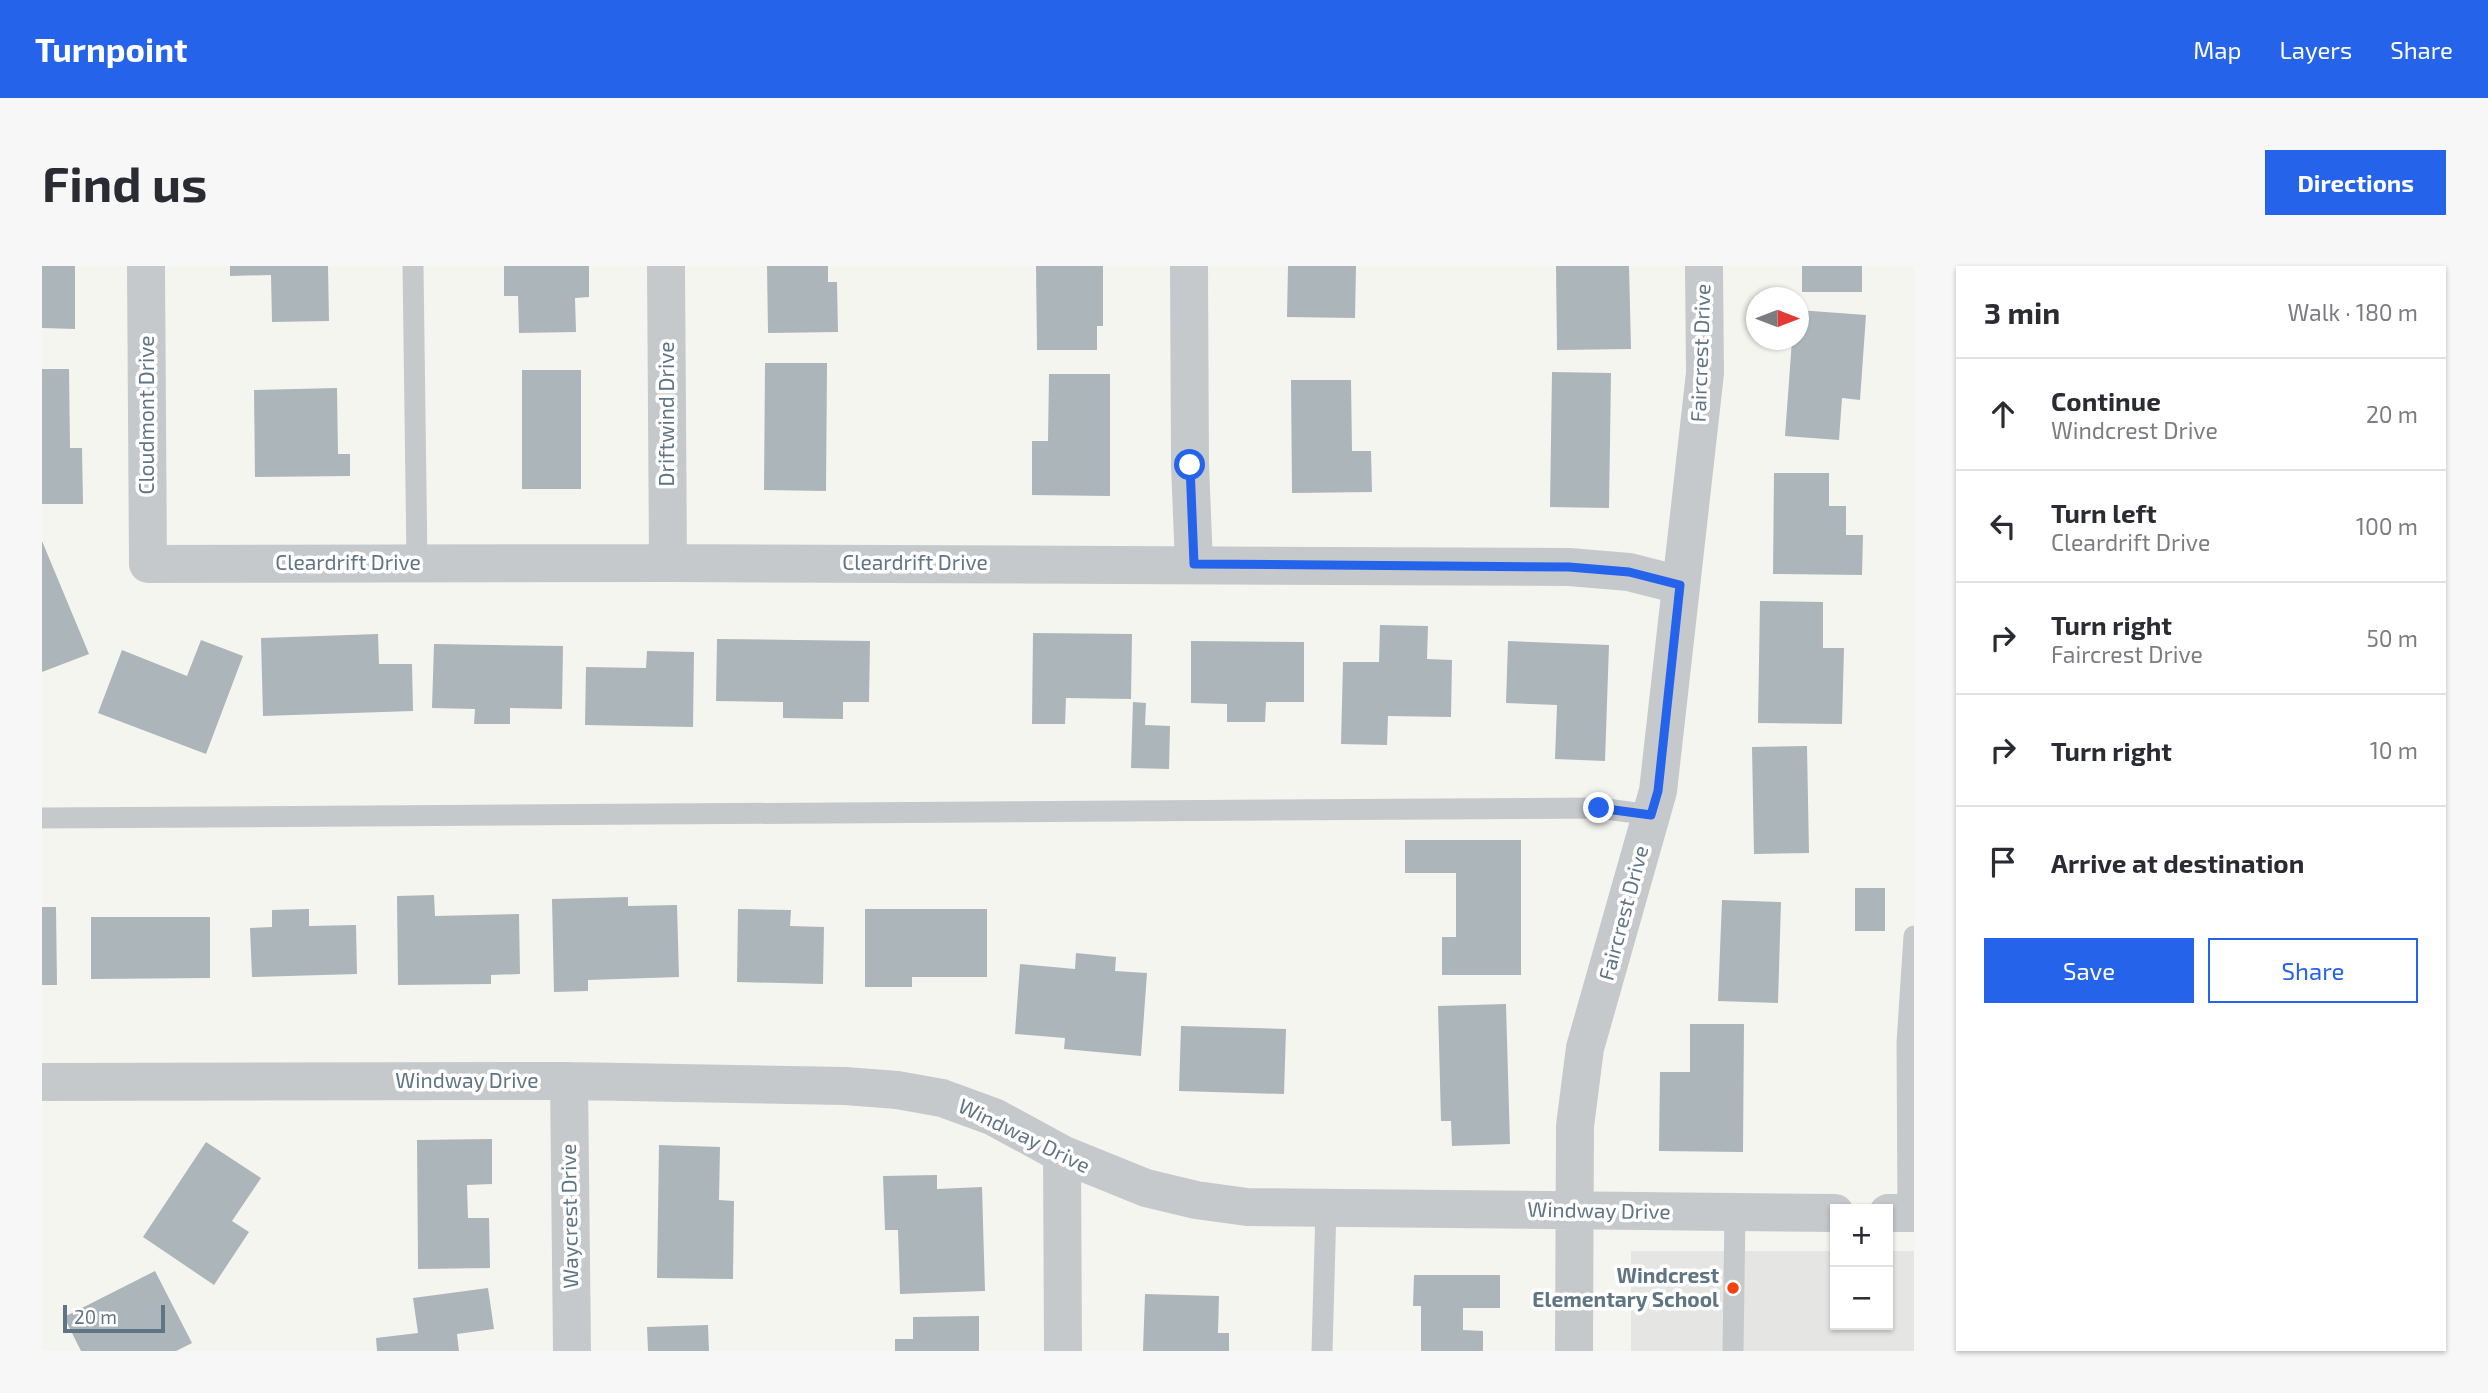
<!DOCTYPE html>
<meta charset="utf-8">
<style>
:root{--surface:#fff;--page:#f7f7f7;--text:#2b2b33;--muted:#7c7c81;--line:#e1e1e2;--accent:#2563eb}
body{margin:0;font-family:"Exo 2",sans-serif;background:var(--page);color:var(--text)}
.controls{position:absolute;right:21px;bottom:21px;display:grid;overflow:hidden;border-radius:0px;box-shadow:0 2px 5px #0004}
.controls button{width:63px;height:63px;display:grid;place-items:center;padding:0;border:0;border-bottom:2px solid var(--line);background:var(--surface);color:var(--text);font:35px sans-serif}
.compass{position:absolute;left:1704px;top:21px;width:63px;height:63px;border-radius:50%;background:var(--surface);box-shadow:0 2px 5px #0004;rotate:90deg}
.scale{position:absolute;left:21px;bottom:18px;width:102px;box-sizing:border-box;padding-left:7px;border:4px solid #607584;border-top:0;font-size:19px;line-height:24px;white-space:nowrap;color:#607584;-webkit-text-stroke:5px #fff;paint-order:stroke}
.stop{position:absolute;width:21px;height:21px;margin:-16px;border:5px solid #2563eb;border-radius:50%;background:#fff}
.stop.end{background:#2563eb;border-color:#fff;box-shadow:0 2px 7px #0008}
.list{margin:0;padding:0;list-style:none}
h2{display:flex;justify-content:space-between;align-items:center;height:91px;margin:0;padding:0 28px;font-size:30px}
h2 small{font-size:23px;font-weight:400;color:var(--muted)}
.list li{display:grid;grid-template-columns:46px 1fr auto;gap:21px;align-items:center;box-sizing:border-box;height:112px;padding:0 28px;border-top:2px solid var(--line)}
.list b{display:block;font-size:26px;white-space:nowrap}
.list p{margin:0;font-size:23px;white-space:nowrap;color:var(--muted)}
.list em{font-size:23px;font-style:normal;color:var(--muted)}
.actions{display:flex;gap:14px;padding:21px 28px}
.actions a{flex:1;padding:16px 0;border:2px solid var(--accent);border-radius:0px;text-align:center;font-size:24px;color:var(--accent)}
.actions .main{background:var(--accent);color:#fff}
.icon{flex:none;width:38px;height:38px;fill:none;stroke:currentColor;stroke-width:2;stroke-linecap:round;stroke-linejoin:round}
.map{position:relative;flex:none;width:1872px;height:1085px;overflow:hidden;border-radius:0px}
header{display:flex;align-items:center;gap:42px;box-sizing:border-box;height:98px;padding:0 35px;background:var(--accent);color:#fff}
header strong{font-size:33px}
nav{display:flex;gap:38px;margin-inline-start:auto;font-size:24px}
.intro{display:flex;align-items:center;justify-content:space-between;box-sizing:border-box;height:168px;padding:0 42px}
h1{margin:0;font-size:49px}
.button{padding:18px 32px;border-radius:0px;background:var(--accent);color:#fff;font-size:24px;font-weight:700}
main{display:flex;gap:42px;padding:0 42px}
aside{flex:1;background:var(--surface);border-radius:0px;box-shadow:0 2px 5px #0004}
.map>svg:first-child{display:block}
.built{fill:#e5e6e4}
.building{fill:#acb5b9}
.lines{fill:none;stroke-linecap:round;stroke-linejoin:round}
.lane{stroke:#c6c9cc;stroke-width:21}
.street{stroke:#c6c9cc;stroke-width:38}
.route{stroke:#2563eb;stroke-width:9}
.poi-dot{fill:#f54210;stroke:#fff;stroke-width:2.5}
.labels{text-anchor:middle;stroke-width:7;stroke-linejoin:round;paint-order:stroke}
.street-label{font-size:21px;fill:#607584;stroke:#fff}
.poi-label{font-size:21px;font-weight:bold;fill:#607584;stroke:#fff;text-anchor:end}
</style>
<header>
<strong>Turnpoint</strong>
<nav><a>Map</a><a>Layers</a><a>Share</a></nav>
</header>
<div class="intro"><h1>Find us</h1><a class="button">Directions</a></div>
<main>
<div class="map">
<svg width="1872" height="1085" viewBox="0 0 1872 1085">
<rect width="100%" height="100%" fill="#f5f5f0"/>
<path class="built" d="M 1589,985 L 1793,985 L 1793,1059 L 1846,1059 L 1846,985 L 1872,985 L 1872,1085 L 1589,1085 Z"/>
<path class="building" d="M 0,0 L 33,0 L 33,63 L 0,62 Z
M 188,0 L 286,0 L 287,55 L 230,56 L 229,9 L 188,10 Z
M 462,0 L 547,0 L 547,31 L 533,32 L 534,66 L 477,67 L 476,30 L 462,30 Z
M 725,0 L 786,0 L 786,16 L 795,16 L 796,66 L 726,67 Z
M 994,0 L 1061,0 L 1061,60 L 1055,60 L 1055,84 L 995,84 Z
M 1246,0 L 1314,0 L 1313,52 L 1245,51 Z
M 1514,0 L 1587,0 L 1589,83 L 1515,84 Z
M 1760,0 L 1820,0 L 1820,26 L 1760,26 Z
M 1756,44 L 1824,49 L 1818,134 L 1800,132 L 1797,174 L 1743,170 L 1750,74 L 1756,74 Z
M 723,97 L 785,97 L 784,225 L 722,224 Z
M 0,103 L 27,103 L 28,182 L 40,182 L 41,238 L 0,238 Z
M 480,104 L 539,104 L 539,223 L 480,223 Z
M 1510,106 L 1569,107 L 1567,242 L 1508,241 Z
M 1007,108 L 1068,108 L 1068,230 L 990,229 L 990,175 L 1006,175 Z
M 1249,114 L 1309,114 L 1310,185 L 1329,185 L 1330,226 L 1250,227 Z
M 295,122 L 296,188 L 308,188 L 308,210 L 213,211 L 212,124 Z
M 1732,207 L 1787,207 L 1787,240 L 1804,240 L 1804,269 L 1821,269 L 1820,309 L 1731,308 Z
M 0,275 L 47,388 L 0,406 Z
M 1718,335 L 1781,336 L 1781,382 L 1802,382 L 1800,458 L 1716,457 Z
M 1338,359 L 1386,360 L 1385,393 L 1410,394 L 1409,451 L 1346,450 L 1345,479 L 1299,478 L 1301,396 L 1337,396 Z
M 991,367 L 1090,368 L 1089,433 L 1024,432 L 1023,458 L 990,458 Z
M 336,368 L 337,398 L 370,398 L 371,445 L 221,450 L 219,372 Z
M 675,373 L 828,375 L 827,436 L 801,436 L 801,453 L 741,452 L 741,436 L 674,435 Z
M 159,374 L 201,390 L 164,488 L 56,447 L 80,384 L 145,410 Z
M 1149,375 L 1262,376 L 1262,436 L 1224,436 L 1223,456 L 1185,456 L 1185,438 L 1149,437 Z
M 1466,375 L 1567,379 L 1563,495 L 1513,493 L 1515,439 L 1464,437 Z
M 392,378 L 521,380 L 520,443 L 468,442 L 468,458 L 432,458 L 433,443 L 390,442 Z
M 605,385 L 652,386 L 651,461 L 543,459 L 544,401 L 604,402 Z
M 1091,436 L 1104,437 L 1103,459 L 1128,460 L 1127,503 L 1089,502 Z
M 1765,480 L 1767,587 L 1712,588 L 1710,481 Z
M 1363,574 L 1479,574 L 1479,709 L 1400,709 L 1400,671 L 1414,671 L 1414,607 L 1363,607 Z
M 1813,622 L 1843,622 L 1843,665 L 1813,665 Z
M 392,629 L 393,650 L 477,648 L 478,708 L 449,709 L 449,718 L 356,719 L 355,630 Z
M 586,631 L 586,640 L 635,639 L 637,711 L 546,714 L 546,725 L 512,726 L 510,633 Z
M 1680,634 L 1739,636 L 1736,737 L 1676,735 Z
M 0,641 L 14,641 L 15,719 L 0,719 Z
M 267,643 L 267,660 L 314,659 L 315,708 L 210,711 L 208,662 L 230,661 L 230,644 Z
M 696,643 L 749,644 L 748,660 L 782,661 L 781,718 L 695,716 Z
M 823,643 L 945,643 L 945,711 L 870,711 L 870,721 L 823,721 Z
M 49,651 L 168,651 L 168,712 L 49,713 Z
M 1034,687 L 1074,691 L 1073,705 L 1105,707 L 1099,790 L 1022,783 L 1023,772 L 973,768 L 978,698 L 1033,703 Z
M 1464,738 L 1468,878 L 1410,880 L 1409,855 L 1399,855 L 1396,740 Z
M 1648,758 L 1702,758 L 1701,886 L 1617,885 L 1618,806 L 1648,806 Z
M 1139,760 L 1244,763 L 1242,828 L 1137,825 Z
M 450,873 L 450,918 L 425,919 L 426,952 L 447,952 L 448,1002 L 376,1003 L 375,874 Z
M 164,876 L 219,912 L 190,955 L 207,966 L 172,1019 L 101,971 Z
M 617,879 L 678,881 L 677,934 L 692,935 L 691,1013 L 615,1012 Z
M 895,909 L 895,923 L 940,921 L 943,1025 L 858,1028 L 856,964 L 843,964 L 841,910 Z
M 113,1005 L 150,1077 L 134,1085 L 39,1085 L 22,1051 Z
M 1372,1009 L 1458,1009 L 1458,1042 L 1421,1042 L 1421,1064 L 1441,1065 L 1441,1085 L 1379,1085 L 1379,1040 L 1371,1040 Z
M 446,1022 L 452,1063 L 415,1068 L 417,1085 L 335,1085 L 334,1072 L 376,1067 L 371,1032 Z
M 1103,1028 L 1177,1030 L 1176,1067 L 1187,1067 L 1187,1085 L 1101,1085 Z
M 937,1050 L 937,1085 L 853,1085 L 853,1073 L 871,1073 L 871,1051 Z
M 666,1059 L 667,1085 L 606,1085 L 605,1061 Z"/>
<g class="lines">
<path class="lane" d="M 371,0 L 375,297
M 0,552 L 1557,542 L 1609,549
M 1866,947 L 1865,777 L 1872,670
M 1280,1085 L 1284,942
M 1691,1085 L 1693,947"/>
<path class="street" d="M 104,0 L 106,298 L 626,297 L 1527,301 L 1587,306 L 1638,319
M 624,0 L 626,297
M 1147,0 L 1148,199 L 1152,298
M 527,815 L 530,1085
M 0,816 L 527,815 L 803,820 L 855,824 L 900,832 L 952,851 L 1020,888 L 1104,922 L 1154,934 L 1205,941 L 1793,947
M 1020,888 L 1021,1085
M 1846,947 L 1872,947
M 1532,1085 L 1533,860 L 1543,782 L 1616,525 L 1663,107 L 1662,0"/>
</g>
<g class="lines">
<path class="route" d="M 1148,199 L 1152,298 L 1527,301 L 1587,306 L 1638,319 L 1616,525 L 1609,549 L 1557,542"/>
</g>
<circle class="poi-dot" cx="1691" cy="1022" r="7"/>
<g class="labels">
<g class="street-label">
<text transform="translate(1659 87) rotate(-88)" y="7">Faircrest Drive</text>
<text transform="translate(625 148) rotate(-90)" y="7">Driftwind Drive</text>
<text transform="translate(105 149) rotate(-90)" y="7">Cloudmont Drive</text>
<text x="306" y="304">Cleardrift Drive</text>
<text x="873" y="304">Cleardrift Drive</text>
<text transform="translate(1582 647) rotate(-75)" y="7">Faircrest Drive</text>
<text x="425" y="822">Windway Drive</text>
<text transform="translate(982 870) rotate(26)" y="7">Windway Drive</text>
<text transform="translate(1557 945) rotate(1)" y="7">Windway Drive</text>
<text transform="translate(528 950) rotate(-91)" y="7">Waycrest Drive</text>
</g>
<g class="poi-label">
<text x="1677" y="1017">Windcrest<tspan x="1677" dy="24">Elementary School</tspan></text>
</g>
</g>
</svg>
<div class="controls">
<button>+</button>
<button>−</button>
</div>
<svg class="compass" viewBox="-18 -18 36 36"><path d="M0-13l5 13h-10z" fill="#e53935"/><path d="M0 13l5-13h-10z" fill="#7c7c81"/></svg>
<div class="scale">20 m</div>
<div class="stop" style="left:1148px;top:199px"></div>
<div class="stop end" style="left:1557px;top:542px"></div>
</div>
<aside>
<h2>3 min<small>Walk · 180 m</small></h2>
<ul class="list">
<li><svg class="icon" aria-label="ahead" viewBox="0 0 24 24"><path d="M12 20V5M6 11l6-6 6 6"/></svg><div><b>Continue</b><p>Windcrest Drive</p></div><em>20 m</em></li>
<li><svg class="icon" aria-label="left" viewBox="0 0 24 24"><path d="M17 20v-9H6M10 6l-5 5 5 5"/></svg><div><b>Turn left</b><p>Cleardrift Drive</p></div><em>100 m</em></li>
<li><svg class="icon" aria-label="right" viewBox="0 0 24 24"><path d="M7 20v-9h11M14 6l5 5-5 5"/></svg><div><b>Turn right</b><p>Faircrest Drive</p></div><em>50 m</em></li>
<li><svg class="icon" aria-label="right" viewBox="0 0 24 24"><path d="M7 20v-9h11M14 6l5 5-5 5"/></svg><div><b>Turn right</b></div><em>10 m</em></li>
<li><svg class="icon" aria-label="arrive" viewBox="0 0 24 24"><path d="M6 21V4h12l-3 4 3 4H6"/></svg><div><b>Arrive at destination</b></div></li>
</ul>
<div class="actions"><a class="main">Save</a><a>Share</a></div>
</aside>
</main>
